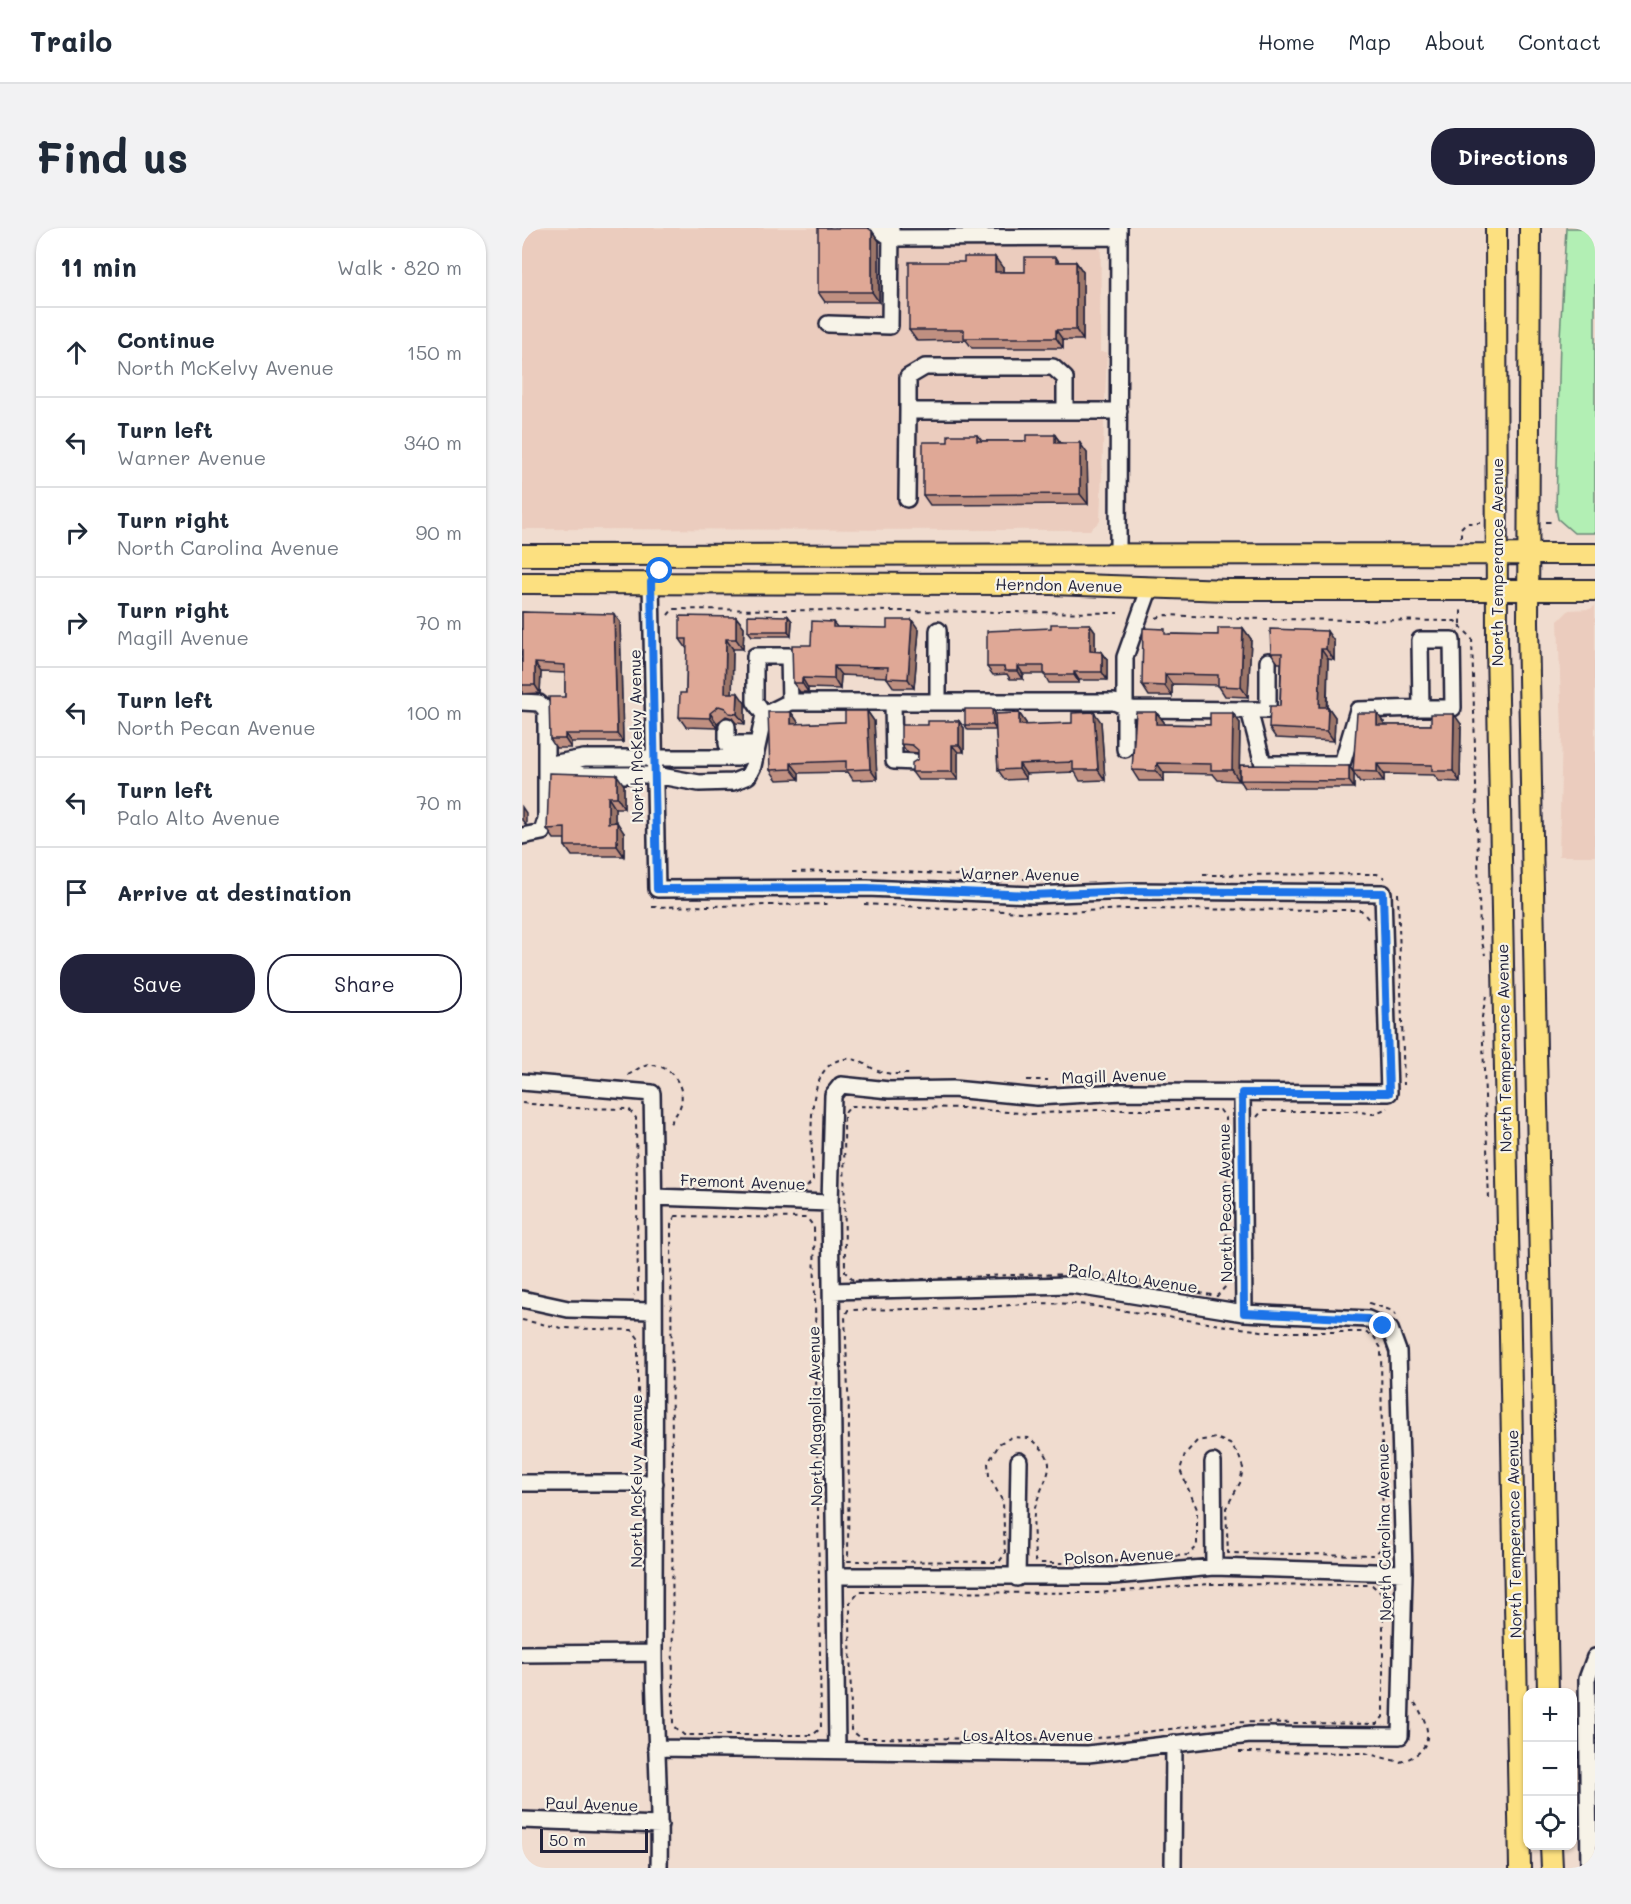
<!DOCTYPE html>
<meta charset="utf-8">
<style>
:root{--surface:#fff;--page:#f2f2f3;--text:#1f2937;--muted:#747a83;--line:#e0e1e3;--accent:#22223b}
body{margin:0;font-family:Mali,sans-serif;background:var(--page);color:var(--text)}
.controls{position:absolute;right:18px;bottom:18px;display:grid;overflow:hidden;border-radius:12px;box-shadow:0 2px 4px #0004}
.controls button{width:54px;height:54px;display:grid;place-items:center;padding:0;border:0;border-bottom:2px solid var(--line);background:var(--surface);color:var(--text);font:30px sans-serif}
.scale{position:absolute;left:18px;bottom:15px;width:108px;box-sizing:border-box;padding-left:6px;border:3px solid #22223b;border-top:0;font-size:16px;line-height:21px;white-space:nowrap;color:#22223b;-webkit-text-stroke:4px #f7f3e8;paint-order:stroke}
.stop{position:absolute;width:18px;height:18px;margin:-14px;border:4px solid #1a73e8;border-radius:50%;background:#fff}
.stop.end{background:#1a73e8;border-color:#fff;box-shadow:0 2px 6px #0008}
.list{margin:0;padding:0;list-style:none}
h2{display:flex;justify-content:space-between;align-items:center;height:78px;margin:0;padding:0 24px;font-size:26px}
h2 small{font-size:20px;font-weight:400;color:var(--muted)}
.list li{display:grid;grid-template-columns:39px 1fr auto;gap:18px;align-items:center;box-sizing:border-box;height:90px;padding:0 24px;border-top:2px solid var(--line)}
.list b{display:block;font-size:22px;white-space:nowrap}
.list p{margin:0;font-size:20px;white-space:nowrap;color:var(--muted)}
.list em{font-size:20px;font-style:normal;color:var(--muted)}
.actions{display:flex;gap:12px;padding:18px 24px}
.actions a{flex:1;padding:14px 0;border:2px solid var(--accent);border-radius:24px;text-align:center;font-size:21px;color:var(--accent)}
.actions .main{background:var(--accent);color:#fff}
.icon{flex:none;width:33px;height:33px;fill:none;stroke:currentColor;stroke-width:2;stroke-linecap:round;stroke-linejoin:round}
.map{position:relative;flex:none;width:1073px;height:1640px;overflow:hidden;border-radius:24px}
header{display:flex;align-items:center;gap:36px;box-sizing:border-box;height:84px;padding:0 30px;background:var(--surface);border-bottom:2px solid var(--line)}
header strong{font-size:28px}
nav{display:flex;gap:33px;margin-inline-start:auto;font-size:21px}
.intro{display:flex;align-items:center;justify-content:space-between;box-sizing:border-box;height:144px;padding:0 36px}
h1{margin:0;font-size:42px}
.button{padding:15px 27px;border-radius:24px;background:var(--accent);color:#fff;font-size:21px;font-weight:700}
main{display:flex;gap:36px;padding:0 36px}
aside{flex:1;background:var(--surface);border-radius:24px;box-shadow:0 2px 4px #0004}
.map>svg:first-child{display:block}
.built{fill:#ebccbe}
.green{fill:#b2efb4;stroke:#6a8878;stroke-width:1.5}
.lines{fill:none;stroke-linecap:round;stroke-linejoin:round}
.minor-casing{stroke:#22223b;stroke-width:20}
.major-casing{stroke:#22223b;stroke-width:24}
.path{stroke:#22223b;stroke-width:2;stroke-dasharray:4.5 4.5;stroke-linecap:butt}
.minor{stroke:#f7f3e8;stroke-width:15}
.major{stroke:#fce080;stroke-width:20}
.wall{fill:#c09081;stroke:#22223b;stroke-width:1.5}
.shaded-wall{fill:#9c7669;stroke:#22223b;stroke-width:1.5}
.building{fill:#dfa896;stroke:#22223b;stroke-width:1.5}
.route{stroke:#1a73e8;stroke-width:8}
.labels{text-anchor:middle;stroke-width:4.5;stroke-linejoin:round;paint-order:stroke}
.street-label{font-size:16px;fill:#22223b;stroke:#f7f3e8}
</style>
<header>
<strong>Trailo</strong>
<nav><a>Home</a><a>Map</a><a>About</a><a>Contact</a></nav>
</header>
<div class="intro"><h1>Find us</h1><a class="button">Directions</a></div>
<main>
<aside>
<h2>11 min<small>Walk · 820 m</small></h2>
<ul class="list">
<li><svg class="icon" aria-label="ahead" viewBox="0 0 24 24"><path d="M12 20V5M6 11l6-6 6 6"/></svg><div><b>Continue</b><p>North McKelvy Avenue</p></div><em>150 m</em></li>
<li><svg class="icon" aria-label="left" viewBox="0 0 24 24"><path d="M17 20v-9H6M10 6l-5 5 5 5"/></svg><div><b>Turn left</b><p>Warner Avenue</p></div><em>340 m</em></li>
<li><svg class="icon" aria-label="right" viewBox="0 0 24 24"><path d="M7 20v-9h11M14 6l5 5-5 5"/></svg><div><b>Turn right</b><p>North Carolina Avenue</p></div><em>90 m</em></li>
<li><svg class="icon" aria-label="right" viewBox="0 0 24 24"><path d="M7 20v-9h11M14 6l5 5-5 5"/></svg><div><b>Turn right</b><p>Magill Avenue</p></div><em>70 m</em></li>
<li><svg class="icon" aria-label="left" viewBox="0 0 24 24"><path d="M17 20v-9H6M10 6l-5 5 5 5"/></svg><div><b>Turn left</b><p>North Pecan Avenue</p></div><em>100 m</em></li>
<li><svg class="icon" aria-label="left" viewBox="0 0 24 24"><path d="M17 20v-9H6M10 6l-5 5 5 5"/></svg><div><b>Turn left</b><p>Palo Alto Avenue</p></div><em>70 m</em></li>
<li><svg class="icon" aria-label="arrive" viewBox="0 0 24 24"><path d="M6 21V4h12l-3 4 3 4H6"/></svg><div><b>Arrive at destination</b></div></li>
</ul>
<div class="actions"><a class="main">Save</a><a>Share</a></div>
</aside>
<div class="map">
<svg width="1073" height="1640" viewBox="0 0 1073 1640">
<rect width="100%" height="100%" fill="#f0dccf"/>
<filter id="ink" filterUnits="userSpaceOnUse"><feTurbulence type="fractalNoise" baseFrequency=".0167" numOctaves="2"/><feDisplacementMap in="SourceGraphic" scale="12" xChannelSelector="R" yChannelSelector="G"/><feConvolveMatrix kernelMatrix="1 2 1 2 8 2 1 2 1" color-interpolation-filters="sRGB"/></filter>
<g filter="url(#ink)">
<path class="built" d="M 0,0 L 579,0 L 578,124 L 585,124 L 578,293 L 568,302 L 0,301 Z
M 1073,378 L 1073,628 L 1037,628 L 1040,502 L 1036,393 L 1047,382 L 1068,381 Z"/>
<path class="green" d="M 1044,0 L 1073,0 L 1073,305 L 1052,305 L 1036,291 L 1034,281 L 1038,110 Z"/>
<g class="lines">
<defs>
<path id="minor" d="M 355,0 L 369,10 L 597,9
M 306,96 L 368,98 L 369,0
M 386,183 L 386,149 L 403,139 L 531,139 L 543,150 L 543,183
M 385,271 L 386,183 L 597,183
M 596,325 L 597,0
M 129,354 L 135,661 L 345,660 L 510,667 L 609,663 L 861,665 L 867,865 L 600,864 L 515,869 L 431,861 L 367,862 L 319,857 L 311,867 L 308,975 L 315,1521
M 416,402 L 416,474
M 898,412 L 930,412 L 931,480 L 899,480 Z
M 0,474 L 17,475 L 24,482 L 24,591 L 20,604 L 0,608
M 371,474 L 372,533 L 393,534
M 727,482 L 746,482 L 746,433
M 242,487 L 233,474 L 233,428 L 267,428 L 268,474
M 205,498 L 205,516 L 235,516
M 603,521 L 603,429 L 628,359
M 234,522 L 215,530 L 62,530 L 24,537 L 61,547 L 133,547 L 177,555 L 211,554 L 226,548 L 231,538 L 242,487 L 268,474 L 592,474 L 610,481 L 727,482 L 741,536 L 820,536 L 836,482 L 899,480
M 0,854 L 130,865 C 134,1051 132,1237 132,1423 C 132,1495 139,1568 137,1640
M 720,865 L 722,1085
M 132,969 L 308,975
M 0,1071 L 46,1081 L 130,1083
M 691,1234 L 692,1339
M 0,1255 L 133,1255
M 313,1348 L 591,1348 L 692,1339 L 882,1345
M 495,1350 L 497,1233
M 0,1426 L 132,1425
M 134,1520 L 566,1526 L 728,1507 L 878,1508 L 882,1345 L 876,1123 L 868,1101 L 846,1091 L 722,1085 L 549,1057 L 310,1063
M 0,1592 L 138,1597
M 651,1640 L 652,1515
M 1067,1640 L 1065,1451 L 1073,1429"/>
<path id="major" d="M 974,0 L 975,418 L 998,1640
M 1008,0 L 1006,395 L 1026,1464
M 0,327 L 1073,326
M 0,355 L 529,356 L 706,362 L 1073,362
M 1029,1618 L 1030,1640"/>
</defs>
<use href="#minor" class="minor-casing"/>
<use href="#major" class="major-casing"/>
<path class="path" d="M 1024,294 L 1033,294
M 939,309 L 939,300 L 944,295 L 958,295
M 146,387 L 151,381 L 596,385
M 634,390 L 644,387 L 740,391 L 933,393 L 950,410 L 958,705 L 963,727
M 939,396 L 939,378
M 270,644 L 348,642 L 450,648
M 681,647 L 855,646 L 863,650
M 501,651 L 513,651
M 876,665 L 882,857
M 342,676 L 521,685 L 604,681 L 839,682 L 847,692
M 130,679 L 306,676
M 964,768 L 960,789 L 967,972
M 106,847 C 112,844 117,839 123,838 C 145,832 166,857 158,879 C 155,886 150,892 146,899
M 505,852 L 526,852
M 0,875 L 50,880 L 107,881 L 114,890 L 116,1063 L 112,1067
M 329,878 L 441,880 L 508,886 L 574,882 L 698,882 L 704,890 L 705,1057 L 695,1068 C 649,1060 602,1048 555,1047 C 480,1044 406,1054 331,1052 L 323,1044 L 322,886 Z
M 735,889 L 740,883 L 833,883 L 851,886 L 866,880
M 285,959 L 291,952 C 291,921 279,837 322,831 C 336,829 344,838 356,843 C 367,847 378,846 389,846
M 153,988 L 285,990 L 292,999 L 299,1500 L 291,1507 L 162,1507 L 151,1498 L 149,997 Z
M 513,1075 L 557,1076 L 746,1104 L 841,1104 L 851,1107 L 859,1120 L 861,1319 L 852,1327 L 706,1325 L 704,1280 L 718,1255 L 721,1240 L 717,1228 L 708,1216 L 694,1210 L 675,1213 L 663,1226 L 658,1242 L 675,1281 L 675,1319 L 666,1327 L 572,1335 L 518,1335 L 513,1333 C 513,1316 509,1292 514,1276 C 523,1246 541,1236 508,1210 L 490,1209 L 478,1215 L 466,1235 L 467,1248 L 481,1274 L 483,1326 L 477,1334 L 326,1333 L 327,1188 L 323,1088 L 326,1082 L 455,1080 Z
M 847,1075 L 871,1083 L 874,1087
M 0,1092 L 40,1100 L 110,1102 L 116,1110 L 116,1179
M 688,1356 L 850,1357 L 861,1367 L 861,1489 L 855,1496 L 705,1494 L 566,1511 L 339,1510 L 329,1502 L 328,1375 L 337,1364 L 575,1365 Z
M 717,1524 L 843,1525 L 878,1534 C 913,1523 910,1501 893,1475"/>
<use href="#minor" class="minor"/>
<use href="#major" class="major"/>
</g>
<path class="wall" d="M 350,3 L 357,13 L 357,74 L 303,74 L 296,64 Z
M 534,29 L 537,34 L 554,34 L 561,44 L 561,112 L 541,112 L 541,120 L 450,120 L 444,112 L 395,113 L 387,102 L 481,40 L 481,44 L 503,44 Z
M 455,207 L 460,213 L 504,213 L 533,207 L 539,215 L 565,225 L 566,276 L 408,277 L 401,267 L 426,214 Z
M 0,384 L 98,394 L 101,514 L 49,514 L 49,520 L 34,520 L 28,511 L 43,469 L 43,445 L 19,444 L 18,465 L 0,466 Z
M 266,388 L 270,393 L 269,408 L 230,408 L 226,403 Z
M 214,389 L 222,399 L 221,421 L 211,421 L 210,465 L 223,475 L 223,496 L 214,495 L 210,490 L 204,488 L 195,495 L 195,500 L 164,499 L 157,489 L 164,465 L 165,421 L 158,411 Z
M 311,394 L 315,399 L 397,402 L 392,460 L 372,460 L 365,450 L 365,449 L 319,447 L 318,461 L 286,460 L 286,464 L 278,464 L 271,455 L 289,417 Z
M 568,396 L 573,403 L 573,424 L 580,424 L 585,431 L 585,452 L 557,452 L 557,455 L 527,455 L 522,446 L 501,446 L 501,451 L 488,451 L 485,446 L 471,447 L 465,439 L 529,400 Z
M 721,400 L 729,411 L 726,469 L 703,468 L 696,457 L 650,456 L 650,468 L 627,468 L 620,457 L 647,406 L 696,407 Z
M 812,413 L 812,432 L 806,431 L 805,479 L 806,479 L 813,489 L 812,513 L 754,510 L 747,500 L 758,478 L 759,435 L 756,435 L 749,425 Z
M 470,481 L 473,486 L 497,485 L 504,495 L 504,497 L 579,494 L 583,552 L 558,553 L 553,544 L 504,546 L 504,551 L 483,552 L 476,542 L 474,502 L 446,502 L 443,497 Z
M 345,483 L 352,493 L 355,551 L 331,552 L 326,544 L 277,545 L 277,551 L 255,552 L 248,542 L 269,484 L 276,494 L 276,496 L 323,494 Z
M 634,484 L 642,494 L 642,496 L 688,497 L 718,495 L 717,553 L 696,552 L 691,546 L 642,545 L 642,553 L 617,553 L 610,542 Z
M 437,493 L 442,500 L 442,524 L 436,524 L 436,552 L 396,552 L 390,544 L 396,531 L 396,525 L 385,524 L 379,516 L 406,497 Z
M 862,495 L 862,497 L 909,497 L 939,496 L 938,554 L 917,553 L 912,547 L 862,546 L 862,554 L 838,554 L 832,545 L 832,560 L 723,560 L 718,552 L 827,538 L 831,543 Z
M 102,557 L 102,580 L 93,580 L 93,594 L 102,605 L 102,628 L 50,628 L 43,618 L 43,611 L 32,611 L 25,601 Z"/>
<path class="shaded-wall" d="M 350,3 L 357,13 L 357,74 L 350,64 Z
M 473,29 L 481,40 L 481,54 L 473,44 Z
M 554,34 L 561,44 L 561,112 L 554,102 Z
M 534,102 L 541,112 L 541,120 L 534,110 Z
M 533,207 L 540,217 L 533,215 Z
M 558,215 L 565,225 L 566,276 L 558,266 Z
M 92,386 L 98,394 L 101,514 L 95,506 Z
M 266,388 L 270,393 L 269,408 L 266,403 Z
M 214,389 L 222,399 L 221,421 L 214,411 Z
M 390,392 L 397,402 L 392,460 L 386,451 Z
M 568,396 L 573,403 L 573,431 L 568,423 Z
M 721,400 L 729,411 L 726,469 L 719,459 Z
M 805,403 L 812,413 L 812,432 L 804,421 Z
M 204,411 L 211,421 L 210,475 L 203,465 Z
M 799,421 L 806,431 L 804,489 L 797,479 Z
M 580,424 L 585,431 L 585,452 L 580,444 Z
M 13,435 L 19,444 L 18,465 L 13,457 Z
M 312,438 L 319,447 L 318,461 L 312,451 Z
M 496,438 L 501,446 L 501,451 L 496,443 Z
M 552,444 L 557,452 L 557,455 L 552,447 Z
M 643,446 L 650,456 L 650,468 L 643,458 Z
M 280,450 L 286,460 L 286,464 L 280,455 Z
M 216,465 L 223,475 L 223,496 L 215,486 Z
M 806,479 L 813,489 L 812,513 L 805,503 Z
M 470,481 L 474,486 L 474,502 L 471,497 Z
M 345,483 L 352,493 L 355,551 L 348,541 Z
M 269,484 L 276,494 L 277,506 L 269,496 Z
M 572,484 L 579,494 L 583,552 L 576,542 Z
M 634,484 L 642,494 L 642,506 L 634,496 Z
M 188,485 L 195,495 L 195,500 L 188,490 Z
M 497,485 L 504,495 L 504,507 L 497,497 Z
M 711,485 L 718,495 L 717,553 L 710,542 Z
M 855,485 L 862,495 L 862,507 L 855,497 Z
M 932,486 L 939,496 L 938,554 L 931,543 Z
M 437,493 L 442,500 L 442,524 L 437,517 Z
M 43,506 L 49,514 L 49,520 L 43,511 Z
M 430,517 L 436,524 L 436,552 L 430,544 Z
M 269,535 L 277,545 L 277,551 L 269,541 Z
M 635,535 L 642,545 L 642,553 L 634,543 Z
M 497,536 L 504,546 L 504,551 L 497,541 Z
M 855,536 L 862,546 L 862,554 L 855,544 Z
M 827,538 L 832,545 L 832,560 L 827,553 Z
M 95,547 L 102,557 L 102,580 L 95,569 Z
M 86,569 L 93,580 L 93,605 L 86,595 Z
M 0,579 L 4,585 L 4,597 L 0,592 Z
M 95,594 L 102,605 L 102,628 L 95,618 Z"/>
<path class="building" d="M 296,0 L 346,0 L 350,3 L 350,64 L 296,64 Z
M 442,29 L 473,29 L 473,44 L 503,44 L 503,29 L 534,29 L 534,34 L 554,34 L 554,102 L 534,102 L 534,110 L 442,110 L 442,102 L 387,102 L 387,34 L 442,34 Z
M 426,207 L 455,207 L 455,213 L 504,213 L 504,207 L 533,207 L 533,215 L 558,215 L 558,266 L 401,267 L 401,214 L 426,214 Z
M 0,384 L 92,386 L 95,506 L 43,506 L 43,511 L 28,511 L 27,469 L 43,469 L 43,437 L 13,435 L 13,457 L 0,457 Z
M 226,387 L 266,388 L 266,403 L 226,403 Z
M 158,388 L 214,389 L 214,411 L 204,411 L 203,465 L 216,465 L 215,486 L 207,485 L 203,480 L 197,478 L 188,485 L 188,490 L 157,489 L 158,465 L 164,465 L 165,411 L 158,411 Z
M 365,392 L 390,392 L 386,451 L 365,450 L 366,439 L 312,438 L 312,451 L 280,450 L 280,455 L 271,455 L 270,417 L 289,417 L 290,393 L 311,394 L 311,399 L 365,400 Z
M 529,396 L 568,396 L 568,423 L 580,424 L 580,444 L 552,444 L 552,447 L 522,447 L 522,438 L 496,438 L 496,443 L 483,443 L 482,439 L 465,439 L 465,403 L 529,400 Z
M 621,400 L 643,401 L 643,406 L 696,407 L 696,400 L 721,400 L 719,459 L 696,458 L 696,447 L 643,446 L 643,458 L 620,457 Z
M 748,401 L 805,403 L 804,421 L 799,421 L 797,479 L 806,479 L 805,503 L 747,500 L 748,478 L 758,478 L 760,425 L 749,425 Z
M 443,481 L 470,481 L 471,497 L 443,497 Z
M 323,483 L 345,483 L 348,541 L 324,542 L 324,533 L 269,535 L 269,541 L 248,542 L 246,484 L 269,484 L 269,496 L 323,494 Z
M 572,484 L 576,542 L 551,542 L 551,534 L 497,536 L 497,541 L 476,542 L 473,486 L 497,485 L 497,497 L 550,495 L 550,485 Z
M 614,484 L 634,484 L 634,496 L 688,497 L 688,485 L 711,485 L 710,542 L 689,542 L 689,536 L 635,535 L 634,543 L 610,542 Z
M 835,485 L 855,485 L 855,497 L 909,497 L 909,486 L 932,486 L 931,543 L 910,543 L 910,537 L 855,536 L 855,544 L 831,543 Z
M 406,493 L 437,493 L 437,517 L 430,517 L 430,544 L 390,544 L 390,535 L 396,531 L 396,522 L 390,517 L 379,516 L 379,497 L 406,497 Z
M 718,537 L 827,538 L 827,553 L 718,552 Z
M 27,545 L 95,547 L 95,569 L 86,569 L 86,595 L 95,594 L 95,618 L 43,618 L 43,600 L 25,601 Z"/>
</g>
<g class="lines" filter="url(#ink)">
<path class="route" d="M 138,343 L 129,354 L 135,661 L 345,660 L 510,667 L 609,663 L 861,665 L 867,865 L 720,865 L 722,1085 L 846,1091 L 861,1098"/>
</g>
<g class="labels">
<g class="street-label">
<text transform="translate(975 334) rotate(-90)" y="6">North Temperance Avenue</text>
<text transform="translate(537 357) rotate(1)" y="6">Herndon Avenue</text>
<text transform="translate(114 508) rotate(-91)" y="6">North McKelvy Avenue</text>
<text transform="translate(498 646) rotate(1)" y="6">Warner Avenue</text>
<text transform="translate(982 820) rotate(-91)" y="6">North Temperance Avenue</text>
<text transform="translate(592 848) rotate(-2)" y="6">Magill Avenue</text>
<text transform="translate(221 954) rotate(2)" y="6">Fremont Avenue</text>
<text transform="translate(703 975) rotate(-91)" y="6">North Pecan Avenue</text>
<text transform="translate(611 1050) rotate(8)" y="6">Palo Alto Avenue</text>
<text transform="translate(293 1188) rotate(-91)" y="6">North Magnolia Avenue</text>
<text transform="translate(114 1253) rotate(-90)" y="6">North McKelvy Avenue</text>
<text transform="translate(862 1304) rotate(-91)" y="6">North Carolina Avenue</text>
<text transform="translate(992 1306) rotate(-91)" y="6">North Temperance Avenue</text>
<text transform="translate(597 1328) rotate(-3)" y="6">Polson Avenue</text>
<text x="506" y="1513">Los Altos Avenue</text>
<text transform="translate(70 1576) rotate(2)" y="6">Paul Avenue</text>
</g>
</g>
</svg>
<div class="controls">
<button>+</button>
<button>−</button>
<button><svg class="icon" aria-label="locate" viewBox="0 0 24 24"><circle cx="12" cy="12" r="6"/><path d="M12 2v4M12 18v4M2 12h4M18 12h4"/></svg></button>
</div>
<div class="scale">50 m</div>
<div class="stop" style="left:138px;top:343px"></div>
<div class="stop end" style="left:861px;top:1098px"></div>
</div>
</main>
